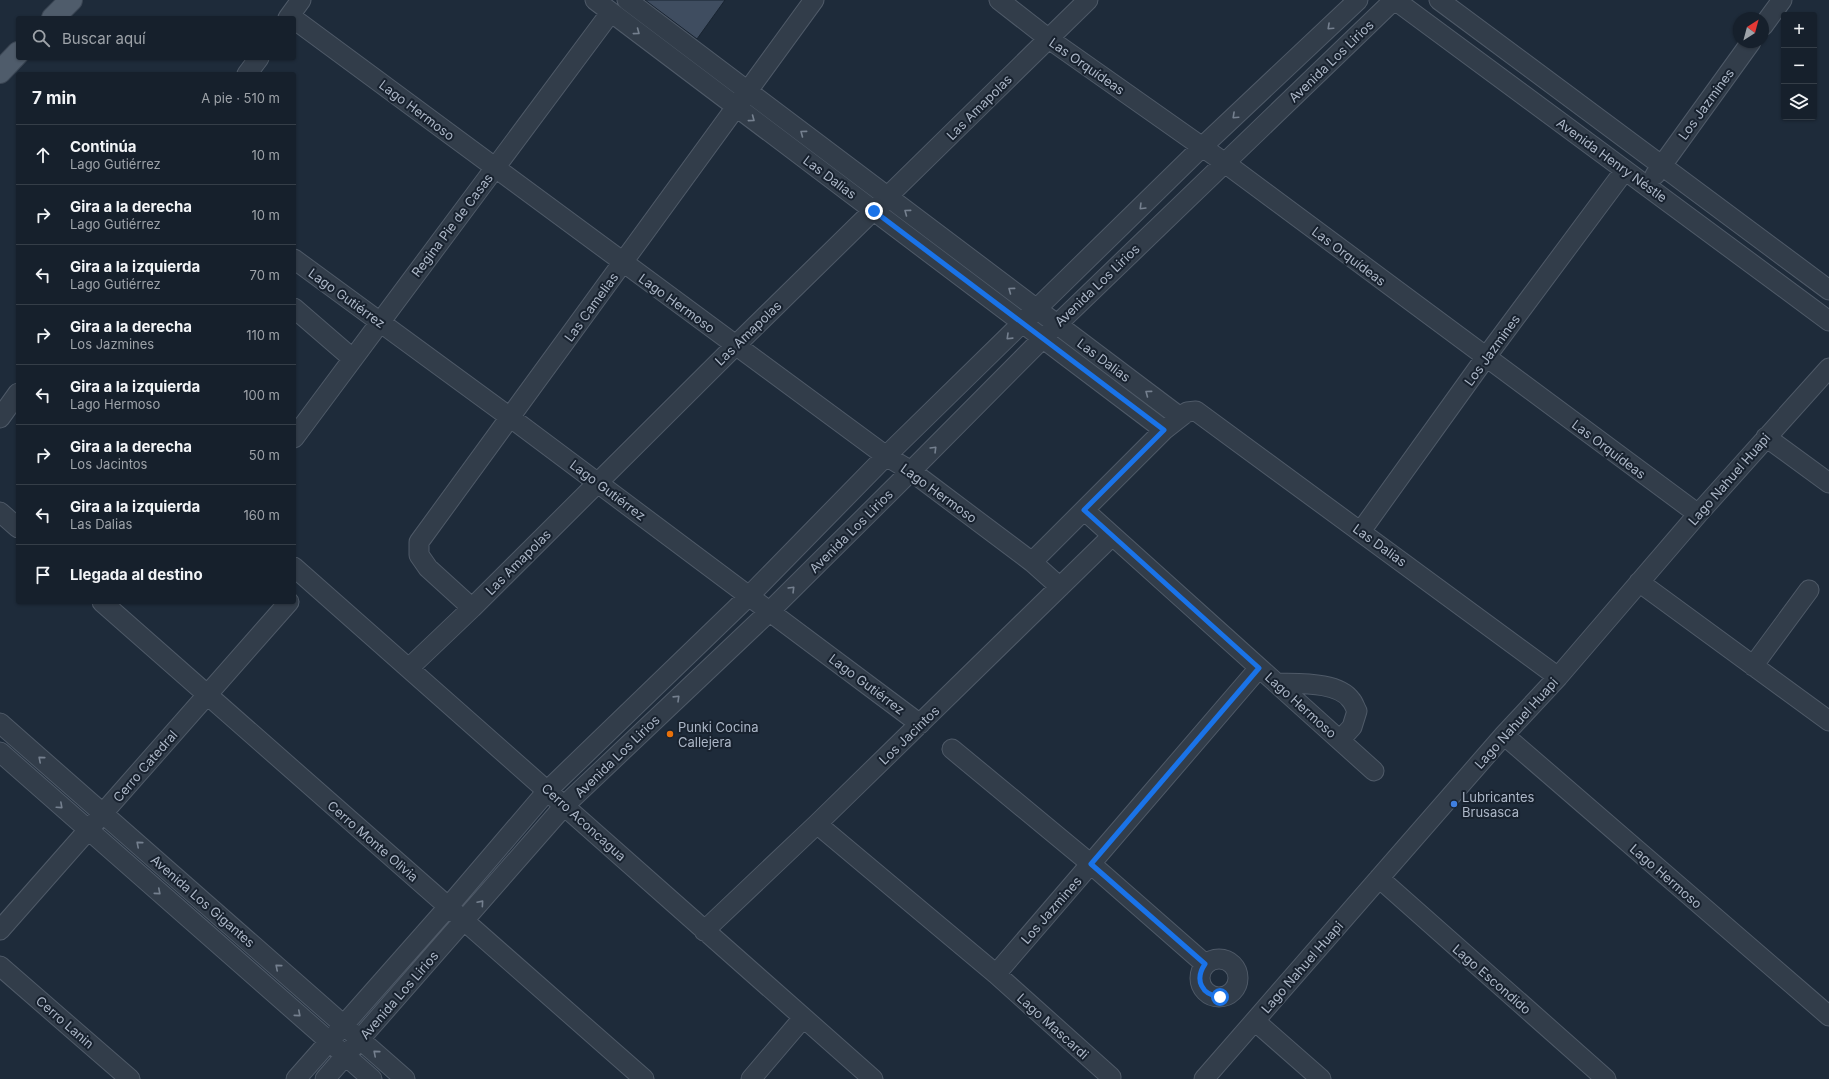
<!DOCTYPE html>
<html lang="es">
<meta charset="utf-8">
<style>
:root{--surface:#16202c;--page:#1f2834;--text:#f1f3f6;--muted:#9ea3a9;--line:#353e48}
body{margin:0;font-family:Inter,sans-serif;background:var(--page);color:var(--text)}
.controls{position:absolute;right:12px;top:12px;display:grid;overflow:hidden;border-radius:4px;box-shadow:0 1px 3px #0004}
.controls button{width:36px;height:36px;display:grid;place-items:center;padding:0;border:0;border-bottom:1px solid var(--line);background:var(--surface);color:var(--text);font:20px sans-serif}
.compass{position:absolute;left:1733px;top:12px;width:36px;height:36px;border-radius:50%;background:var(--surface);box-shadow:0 1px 3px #0004;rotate:36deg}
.stop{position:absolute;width:12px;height:12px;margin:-9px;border:3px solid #1a73e8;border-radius:50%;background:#fff}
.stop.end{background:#1a73e8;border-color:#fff;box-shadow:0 1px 4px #0008}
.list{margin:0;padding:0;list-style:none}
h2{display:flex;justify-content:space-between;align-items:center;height:52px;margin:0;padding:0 16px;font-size:17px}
h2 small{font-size:13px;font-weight:400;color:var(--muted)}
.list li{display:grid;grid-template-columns:26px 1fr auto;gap:12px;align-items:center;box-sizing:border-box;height:60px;padding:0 16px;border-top:1px solid var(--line)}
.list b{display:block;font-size:15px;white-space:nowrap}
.list p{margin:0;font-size:13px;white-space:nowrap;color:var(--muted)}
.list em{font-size:13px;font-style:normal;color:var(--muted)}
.icon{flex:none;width:22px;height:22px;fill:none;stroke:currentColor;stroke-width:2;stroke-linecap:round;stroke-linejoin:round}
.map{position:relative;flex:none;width:1829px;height:1079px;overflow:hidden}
.search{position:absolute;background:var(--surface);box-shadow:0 1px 3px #0004;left:16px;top:16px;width:280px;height:44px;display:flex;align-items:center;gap:10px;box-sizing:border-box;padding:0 14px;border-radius:4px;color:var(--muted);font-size:15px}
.panel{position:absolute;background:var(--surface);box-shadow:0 1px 3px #0004;left:16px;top:72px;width:280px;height:532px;border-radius:4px}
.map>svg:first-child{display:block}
.building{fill:#3f4d60;stroke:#192431}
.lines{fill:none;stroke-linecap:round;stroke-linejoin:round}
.minor-casing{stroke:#4f5a68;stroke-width:21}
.major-casing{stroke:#3b4654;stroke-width:24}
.minor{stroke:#323d4a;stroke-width:19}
.major{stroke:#4f5c6b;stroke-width:22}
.oneway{stroke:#75808f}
.route{stroke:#1a73e8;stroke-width:5}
.food-dot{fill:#e8710a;stroke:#18222f;stroke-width:1.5}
.shop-dot{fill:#3f7fe0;stroke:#18222f;stroke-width:1.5}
.labels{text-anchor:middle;stroke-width:4;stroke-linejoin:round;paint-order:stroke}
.street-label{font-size:13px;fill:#acb7c7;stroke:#18222f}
.poi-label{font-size:13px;fill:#acb7c7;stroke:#18222f;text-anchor:start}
</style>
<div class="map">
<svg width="1829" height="1079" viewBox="0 0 1829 1079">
<rect width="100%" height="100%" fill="#1e2b3a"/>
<path class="building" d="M 645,0 L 725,0 L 697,39 Z"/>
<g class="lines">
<defs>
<path id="minor" d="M 595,0 L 1164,430 L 1187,412 L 1196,411 L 1558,677
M 627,0 L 1180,417
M 999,0 L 1049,39 L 1225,163 L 1698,514
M 1395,0 L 1829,321
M 1439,0 L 1829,290
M 288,18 L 301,0
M 294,19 L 886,456 L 911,471 L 1032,562 L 1060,587
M 1763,26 L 1782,0
M 247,74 L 259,58
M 1655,175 L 1751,42
M 294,259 L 511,418 L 920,724
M 294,308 L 353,359
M 0,418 L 18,393
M 1766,437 L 1829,483
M 294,438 L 611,12
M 1084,510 L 1374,771
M 0,512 L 18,528
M 1361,531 L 1486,357 L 1625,170
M 1032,562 L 1164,430
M 294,567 L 873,1079
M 1639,582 L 1829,721
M 102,602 L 644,1079
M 472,608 L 428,568 L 419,555 L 419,542 L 814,0
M 1753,666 L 1809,590
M 409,668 L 472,608 L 735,346 L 1088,0
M 1276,683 C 1297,684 1338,681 1351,700 C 1354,703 1355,708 1357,711 L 1352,727 L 1340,740
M 0,723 L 405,1079
M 1504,735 L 1829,1016
M 952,749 L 1091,864 L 1205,964
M 0,752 L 372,1079
M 817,824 L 996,974 L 1259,668
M 1379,878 L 1606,1079
M 0,930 L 289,602
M 704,931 L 817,824 L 1112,536
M1200 978a19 19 0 1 1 38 0a19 19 0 1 1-38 0Z
M 0,966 L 130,1079
M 996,974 L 1111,1077
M 1255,1021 L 1321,1079
M 296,1079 L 448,907 L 548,790 L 749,596 L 886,456 L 1202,147 L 1358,0
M 325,1079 L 565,805 L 770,611 L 911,471 L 1043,338 L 1394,0
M 751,1079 L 803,1018
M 1204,1079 L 1504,735 L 1558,677 L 1698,514 L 1829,368"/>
<path id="major" d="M 53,18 L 71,0
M 0,72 L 18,53"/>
</defs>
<use href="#minor" class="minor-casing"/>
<use href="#major" class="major-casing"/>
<use href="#minor" class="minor"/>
<use href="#major" class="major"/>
</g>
<defs><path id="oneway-chevron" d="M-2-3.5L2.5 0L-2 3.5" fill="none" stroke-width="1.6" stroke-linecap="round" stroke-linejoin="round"/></defs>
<g class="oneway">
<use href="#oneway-chevron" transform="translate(1330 27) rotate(137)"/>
<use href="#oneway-chevron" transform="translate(637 32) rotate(37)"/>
<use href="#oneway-chevron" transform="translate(1235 116) rotate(137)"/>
<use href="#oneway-chevron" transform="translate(752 119) rotate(37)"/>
<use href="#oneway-chevron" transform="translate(803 133) rotate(-143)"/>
<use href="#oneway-chevron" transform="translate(1142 207) rotate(135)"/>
<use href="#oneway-chevron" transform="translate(907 212) rotate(-143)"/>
<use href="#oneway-chevron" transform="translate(1011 290) rotate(-143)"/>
<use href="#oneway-chevron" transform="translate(1009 337) rotate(136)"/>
<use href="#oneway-chevron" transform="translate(1148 393) rotate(-143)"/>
<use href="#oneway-chevron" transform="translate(934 449) rotate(-45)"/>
<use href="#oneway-chevron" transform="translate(792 589) rotate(-45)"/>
<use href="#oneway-chevron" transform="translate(677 698) rotate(-44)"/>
<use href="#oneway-chevron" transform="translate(41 759) rotate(-139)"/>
<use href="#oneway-chevron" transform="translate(60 806) rotate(42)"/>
<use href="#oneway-chevron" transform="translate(139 844) rotate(-139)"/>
<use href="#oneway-chevron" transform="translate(158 892) rotate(41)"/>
<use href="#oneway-chevron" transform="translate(481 903) rotate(-49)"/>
<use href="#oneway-chevron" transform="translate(278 967) rotate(-139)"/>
<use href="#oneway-chevron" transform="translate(298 1014) rotate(41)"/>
<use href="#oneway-chevron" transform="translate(376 1053) rotate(-139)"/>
</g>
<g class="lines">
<path class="route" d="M 874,211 L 1164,430 L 1084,510 L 1259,668 L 1091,864 L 1205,964 C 1194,980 1202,995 1220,997"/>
</g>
<circle class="food-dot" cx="670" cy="734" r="4"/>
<circle class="shop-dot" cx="1454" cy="804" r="4"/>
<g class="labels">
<g class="street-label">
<text transform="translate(1331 61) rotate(-44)" y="5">Avenida Los Lirios</text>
<text transform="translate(1087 66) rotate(35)" y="5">Las Orquídeas</text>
<text transform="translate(1706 104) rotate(-54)" y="5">Los Jazmines</text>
<text transform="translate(979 107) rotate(-45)" y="5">Las Amapolas</text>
<text transform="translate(417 110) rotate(37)" y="5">Lago Hermoso</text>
<text transform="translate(1612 160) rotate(36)" y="5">Avenida Henry Néstle</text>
<text transform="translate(830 177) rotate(37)" y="5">Las Dalias</text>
<text transform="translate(452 225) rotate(-53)" y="5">Regina Pie de Casas</text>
<text transform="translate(1349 256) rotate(37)" y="5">Las Orquídeas</text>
<text transform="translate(1097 285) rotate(-44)" y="5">Avenida Los Lirios</text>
<text transform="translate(347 298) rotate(36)" y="5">Lago Gutiérrez</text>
<text transform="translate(677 303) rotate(36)" y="5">Lago Hermoso</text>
<text transform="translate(591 307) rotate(-54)" y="5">Las Camelias</text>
<text transform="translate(748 333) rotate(-44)" y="5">Las Amapolas</text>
<text transform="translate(1492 350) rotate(-54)" y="5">Los Jazmines</text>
<text transform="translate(1104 360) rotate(37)" y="5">Las Dalias</text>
<text transform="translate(1609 449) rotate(37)" y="5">Las Orquídeas</text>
<text transform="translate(1729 479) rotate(-49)" y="5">Lago Nahuel Huapi</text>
<text transform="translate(608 490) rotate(37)" y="5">Lago Gutiérrez</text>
<text transform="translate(939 493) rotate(36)" y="5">Lago Hermoso</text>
<text transform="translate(851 531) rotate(-45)" y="5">Avenida Los Lirios</text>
<text transform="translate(1380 545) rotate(36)" y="5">Las Dalias</text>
<text transform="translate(518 562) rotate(-45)" y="5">Las Amapolas</text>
<text transform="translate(867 684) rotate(37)" y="5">Lago Gutiérrez</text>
<text transform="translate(1301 705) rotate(42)" y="5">Lago Hermoso</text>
<text transform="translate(1516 723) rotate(-48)" y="5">Lago Nahuel Huapi</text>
<text transform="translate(909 735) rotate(-44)" y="5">Los Jacintos</text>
<text transform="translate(617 756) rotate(-44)" y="5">Avenida Los Lirios</text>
<text transform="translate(145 766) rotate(-49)" y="5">Cerro Catedral</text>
<text transform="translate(584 822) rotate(42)" y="5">Cerro Aconcagua</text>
<text transform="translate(373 841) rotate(41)" y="5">Cerro Monte Olivia</text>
<text transform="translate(1666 876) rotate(41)" y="5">Lago Hermoso</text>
<text transform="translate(203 901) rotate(41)" y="5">Avenida Los Gigantes</text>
<text transform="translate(1051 910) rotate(-49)" y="5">Los Jazmines</text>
<text transform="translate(1302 967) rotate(-49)" y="5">Lago Nahuel Huapi</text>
<text transform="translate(1492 979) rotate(41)" y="5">Lago Escondido</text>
<text transform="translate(399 995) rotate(-49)" y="5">Avenida Los Lirios</text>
<text transform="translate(65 1022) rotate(41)" y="5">Cerro Lanin</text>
<text transform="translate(1053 1026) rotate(42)" y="5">Lago Mascardi</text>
</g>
<g class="poi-label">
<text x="678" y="732">Punki Cocina<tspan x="678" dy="15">Callejera</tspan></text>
<text x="1462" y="802">Lubricantes<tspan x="1462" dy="15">Brusasca</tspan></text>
</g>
</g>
</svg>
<div class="controls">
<button>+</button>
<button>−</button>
<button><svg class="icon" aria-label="layers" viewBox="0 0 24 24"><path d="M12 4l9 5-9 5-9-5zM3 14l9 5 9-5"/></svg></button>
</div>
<svg class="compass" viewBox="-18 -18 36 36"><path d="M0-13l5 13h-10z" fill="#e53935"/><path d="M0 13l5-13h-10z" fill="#9ea3a9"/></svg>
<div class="stop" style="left:1220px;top:997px"></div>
<div class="stop end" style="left:874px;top:211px"></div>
<div class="search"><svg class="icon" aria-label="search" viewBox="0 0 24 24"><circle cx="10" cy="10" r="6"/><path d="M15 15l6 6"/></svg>Buscar aquí</div>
<section class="panel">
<h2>7 min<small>A pie · 510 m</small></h2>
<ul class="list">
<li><svg class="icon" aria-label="ahead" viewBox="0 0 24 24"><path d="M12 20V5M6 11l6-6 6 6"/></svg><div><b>Continúa</b><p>Lago Gutiérrez</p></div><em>10 m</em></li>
<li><svg class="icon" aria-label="right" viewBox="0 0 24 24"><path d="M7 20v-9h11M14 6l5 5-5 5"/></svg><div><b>Gira a la derecha</b><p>Lago Gutiérrez</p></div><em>10 m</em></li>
<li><svg class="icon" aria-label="left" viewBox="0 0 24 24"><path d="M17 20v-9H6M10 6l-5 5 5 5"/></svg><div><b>Gira a la izquierda</b><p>Lago Gutiérrez</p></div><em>70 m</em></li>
<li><svg class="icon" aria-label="right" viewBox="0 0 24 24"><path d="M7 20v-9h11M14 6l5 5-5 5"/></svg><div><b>Gira a la derecha</b><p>Los Jazmines</p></div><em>110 m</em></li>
<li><svg class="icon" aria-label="left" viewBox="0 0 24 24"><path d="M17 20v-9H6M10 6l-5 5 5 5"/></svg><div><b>Gira a la izquierda</b><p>Lago Hermoso</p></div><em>100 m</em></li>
<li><svg class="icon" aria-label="right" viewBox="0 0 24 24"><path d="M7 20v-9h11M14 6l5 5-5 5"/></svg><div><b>Gira a la derecha</b><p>Los Jacintos</p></div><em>50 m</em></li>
<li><svg class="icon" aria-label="left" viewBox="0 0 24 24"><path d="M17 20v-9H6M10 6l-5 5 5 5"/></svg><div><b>Gira a la izquierda</b><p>Las Dalias</p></div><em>160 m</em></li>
<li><svg class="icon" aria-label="arrive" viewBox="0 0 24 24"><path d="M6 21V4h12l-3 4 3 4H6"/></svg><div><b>Llegada al destino</b></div></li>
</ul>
</section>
</div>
